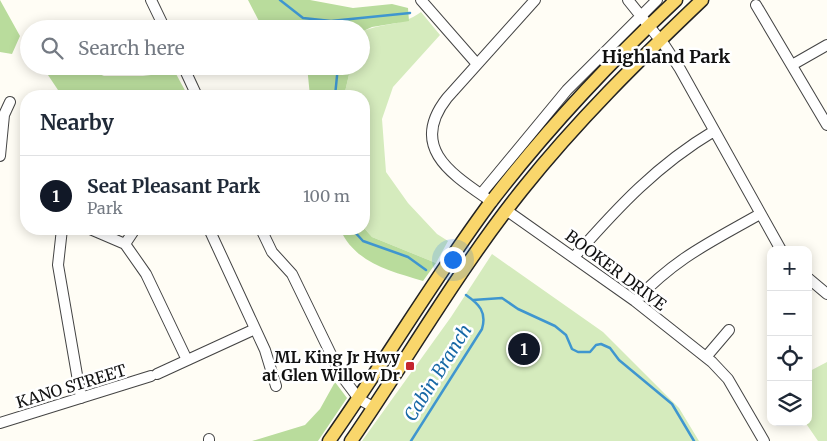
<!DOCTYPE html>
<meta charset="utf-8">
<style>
:root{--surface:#fff;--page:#f2f2f3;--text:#1f2937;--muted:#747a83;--line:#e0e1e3;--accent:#111827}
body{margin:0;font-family:Merriweather,serif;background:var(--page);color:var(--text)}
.controls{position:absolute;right:15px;bottom:15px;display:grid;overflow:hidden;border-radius:10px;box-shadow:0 2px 12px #0003}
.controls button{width:45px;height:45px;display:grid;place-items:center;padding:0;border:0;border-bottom:1px solid var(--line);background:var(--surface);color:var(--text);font:25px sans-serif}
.you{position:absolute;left:452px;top:259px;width:18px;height:18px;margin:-12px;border:4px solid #fff;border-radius:50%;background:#1a73e8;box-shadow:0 0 0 8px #1a73e833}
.badge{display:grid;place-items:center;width:32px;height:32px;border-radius:50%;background:var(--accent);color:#fff;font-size:16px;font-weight:700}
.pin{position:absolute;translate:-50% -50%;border:2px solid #fff;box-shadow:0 1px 5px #0006}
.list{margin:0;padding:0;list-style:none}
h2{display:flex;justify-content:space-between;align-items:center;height:65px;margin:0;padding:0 20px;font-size:21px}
h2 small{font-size:16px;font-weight:400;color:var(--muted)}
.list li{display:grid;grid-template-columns:32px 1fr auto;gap:15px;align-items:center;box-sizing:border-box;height:80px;padding:0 20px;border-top:1px solid var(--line)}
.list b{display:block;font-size:19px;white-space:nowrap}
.list p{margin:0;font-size:16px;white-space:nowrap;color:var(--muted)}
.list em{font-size:16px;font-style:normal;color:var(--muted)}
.icon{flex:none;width:28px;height:28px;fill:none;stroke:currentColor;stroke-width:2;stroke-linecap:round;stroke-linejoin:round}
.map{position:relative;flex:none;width:827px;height:441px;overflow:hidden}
.search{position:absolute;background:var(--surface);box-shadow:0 2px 12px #0003;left:20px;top:20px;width:350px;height:55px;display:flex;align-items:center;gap:12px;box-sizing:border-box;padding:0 18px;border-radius:28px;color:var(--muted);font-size:19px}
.panel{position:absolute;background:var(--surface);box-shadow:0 2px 12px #0003;left:20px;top:90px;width:350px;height:145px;border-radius:20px}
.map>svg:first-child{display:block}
.green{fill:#d5ebbd}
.forest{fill:#b9dc9c}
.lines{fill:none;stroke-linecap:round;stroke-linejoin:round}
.stream{stroke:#3f96cf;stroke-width:2.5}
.minor-casing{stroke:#444;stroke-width:12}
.major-casing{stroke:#222;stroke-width:15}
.minor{stroke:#fff;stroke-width:10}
.major{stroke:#f9d66b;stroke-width:12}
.poi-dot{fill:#c4262e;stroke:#fff;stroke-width:2}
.labels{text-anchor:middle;stroke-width:5;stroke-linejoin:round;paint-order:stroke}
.street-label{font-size:16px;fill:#111;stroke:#fff}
.poi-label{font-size:16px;font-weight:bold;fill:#111;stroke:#fff;text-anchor:end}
.neighbourhood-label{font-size:18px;font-weight:bold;fill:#111;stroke:#fff}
.water-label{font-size:18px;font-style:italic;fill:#1768a6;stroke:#fff}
</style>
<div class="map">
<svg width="827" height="441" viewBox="0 0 827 441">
<rect width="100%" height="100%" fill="#fffdf5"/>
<path class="green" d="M 421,12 L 440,35 L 393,87 L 382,119 L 386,172 L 408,203 L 437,234 L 448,241 L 436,263 L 372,237 L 364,228 L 364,96 L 344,96 L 351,66 L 361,66 L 361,32 C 383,22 401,27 421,12 Z
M 492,254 L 603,332 L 679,408 L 699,441 L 362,441 L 451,317 Z
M 827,362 L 827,441 L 818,441 L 805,422 L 808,422 L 808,372 Z"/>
<path class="forest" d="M 0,0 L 20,36 L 12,54 L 0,52 Z
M 248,0 L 310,0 L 353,8 L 392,4 L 408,8 L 409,21 L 372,27 L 361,32 L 361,29 L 263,29 Z
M 42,66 L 79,66 L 104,76 L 143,76 L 175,72 L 188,96 L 62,96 Z
M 307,66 L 351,66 L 344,96 L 310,96 Z
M 364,228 L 372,237 L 436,263 L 423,281 C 390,271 355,263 340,229 Z
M 335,382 L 347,398 L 318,441 L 252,441 L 305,425 L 320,409 Z"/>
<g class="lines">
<path class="stream" d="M 280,0 L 303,18 L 331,21 L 338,29
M 331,21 L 410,13
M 335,96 L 338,66
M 352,229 L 363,241 L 408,257 L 426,270
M 473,300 L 502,298 L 518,309 L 555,326 L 566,335 L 572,349 L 578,352 L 590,352 L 596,345 L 601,344 L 610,348 L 619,360 L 672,404 L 694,441
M 411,441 L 482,329 C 487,312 479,304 466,295"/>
<defs>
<path id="minor" d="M 151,0 L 165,29
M 421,0 L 477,64
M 628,0 L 665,46 L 680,69 L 781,250
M 756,5 L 827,125
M 792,65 L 827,45
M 183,66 L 197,96
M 0,156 L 4,115 L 10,102
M 481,194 L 567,90 L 657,0
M 492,202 C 455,176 407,149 447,98 L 535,0
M 506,210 L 635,301 L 712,362 L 728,379 L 764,441
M 62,229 L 58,265 L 81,398
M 90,229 L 125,244 L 146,274 L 187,360
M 209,229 L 265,350 L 276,386
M 261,229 L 272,252 L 292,274 L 341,375 L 359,399 L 373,407
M 125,244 L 135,229
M 575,256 C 618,207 657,165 714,131
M 808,278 L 827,294
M 635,301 C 677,257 709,243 760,214
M 706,357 L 729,330
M 157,374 L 255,329
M 0,423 L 151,376
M 209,441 L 209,439"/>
<path id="major" d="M 329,441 C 384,363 433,280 490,203 C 546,130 609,63 676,0
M 351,441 C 408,358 459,269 522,190 C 577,121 638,61 702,0"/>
</defs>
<use href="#minor" class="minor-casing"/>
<use href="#major" class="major-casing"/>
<use href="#minor" class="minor"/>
<use href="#major" class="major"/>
</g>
<rect class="poi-dot" x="405" y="361" width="10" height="10" rx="2.5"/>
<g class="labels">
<g class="street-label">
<text transform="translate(616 270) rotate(37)" y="6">BOOKER DRIVE</text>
<text transform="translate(71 386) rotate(-17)" y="6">KANO STREET</text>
</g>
<g class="poi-label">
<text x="400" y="363">ML King Jr Hwy<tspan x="400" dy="18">at Glen Willow Dr</tspan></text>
</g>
<g class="neighbourhood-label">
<text x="666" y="63">Highland Park</text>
</g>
<g class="water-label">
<text transform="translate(438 373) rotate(-58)" y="6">Cabin Branch</text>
</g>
</g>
</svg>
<div class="controls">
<button>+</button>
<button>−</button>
<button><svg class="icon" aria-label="locate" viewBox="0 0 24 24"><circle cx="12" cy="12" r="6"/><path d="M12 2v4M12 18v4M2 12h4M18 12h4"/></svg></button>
<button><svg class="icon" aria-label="layers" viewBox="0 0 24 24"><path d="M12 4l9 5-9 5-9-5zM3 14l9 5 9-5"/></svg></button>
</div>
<div class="you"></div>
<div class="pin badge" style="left:524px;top:349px">1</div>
<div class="search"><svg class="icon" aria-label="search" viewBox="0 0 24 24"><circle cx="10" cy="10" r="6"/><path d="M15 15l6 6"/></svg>Search here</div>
<section class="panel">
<h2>Nearby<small></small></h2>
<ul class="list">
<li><span class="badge">1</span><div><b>Seat Pleasant Park</b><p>Park</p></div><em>100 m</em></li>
</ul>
</section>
</div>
